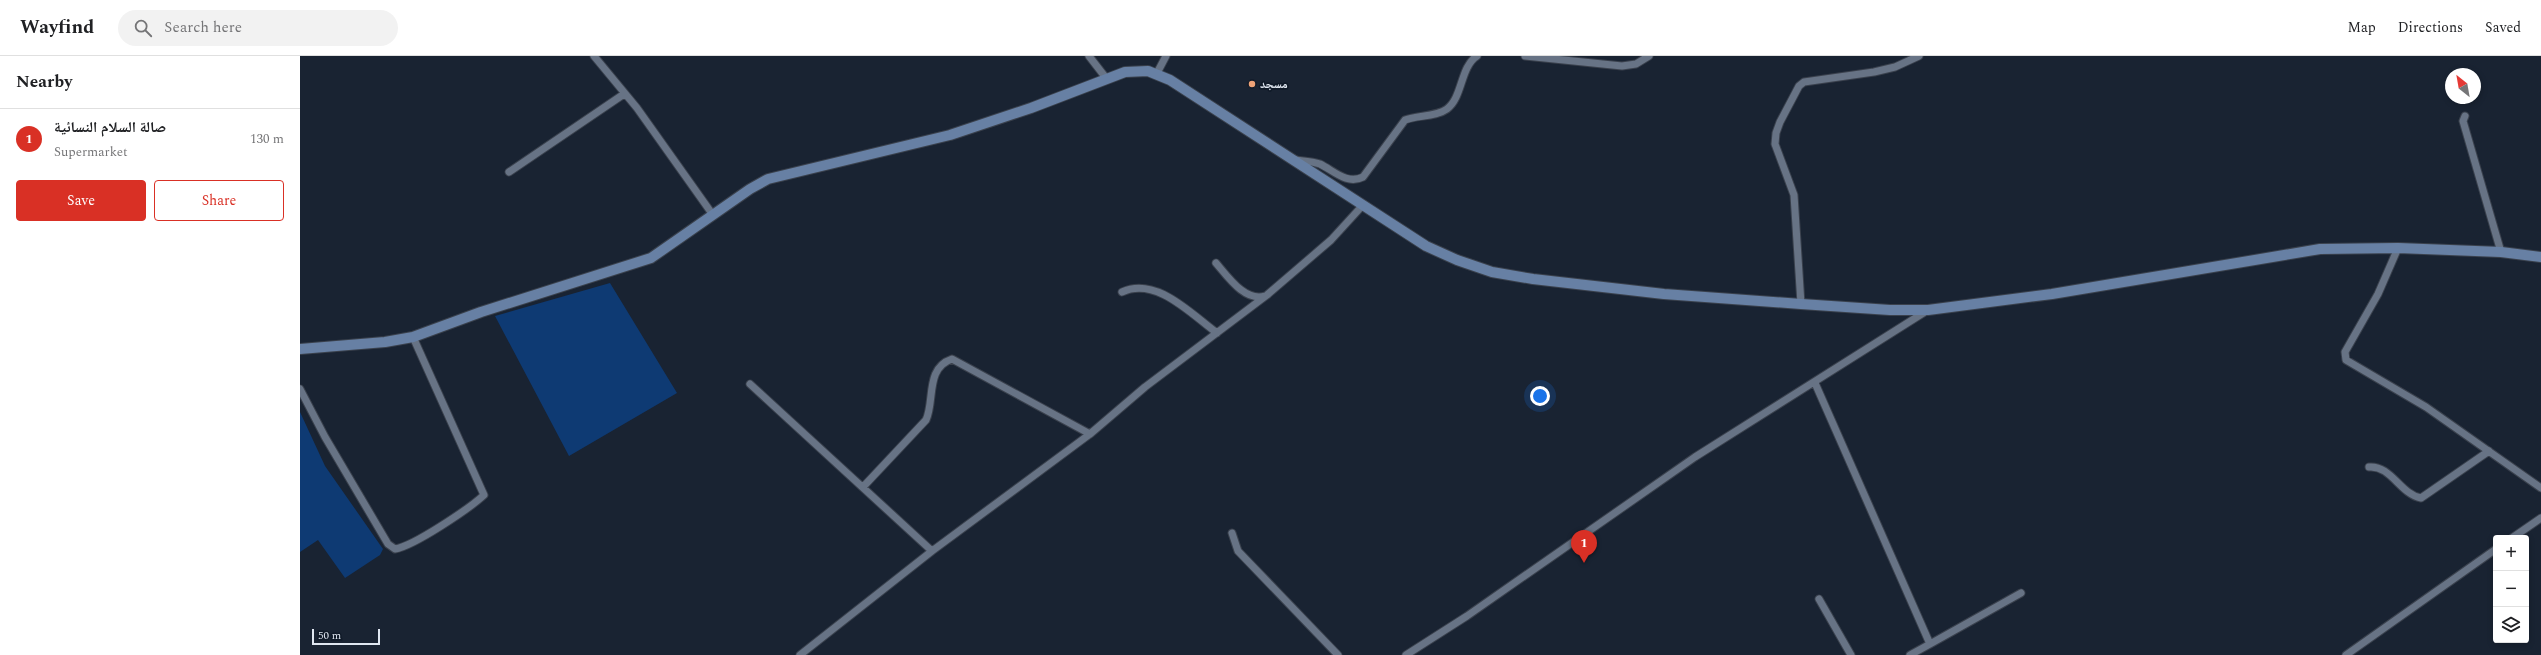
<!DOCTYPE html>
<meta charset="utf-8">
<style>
:root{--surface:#fff;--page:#f2f2f2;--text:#202124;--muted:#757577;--line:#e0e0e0;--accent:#d93025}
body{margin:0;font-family:Spectral,"Noto Naskh Arabic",serif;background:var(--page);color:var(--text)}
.controls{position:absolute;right:12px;bottom:12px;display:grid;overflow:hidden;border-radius:4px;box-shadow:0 2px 6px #0003}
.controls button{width:36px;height:36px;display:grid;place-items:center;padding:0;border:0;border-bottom:1px solid var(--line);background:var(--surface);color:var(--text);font:20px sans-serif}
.compass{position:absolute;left:2145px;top:12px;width:36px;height:36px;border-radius:50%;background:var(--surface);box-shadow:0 2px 6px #0003;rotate:329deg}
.scale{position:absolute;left:12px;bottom:10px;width:68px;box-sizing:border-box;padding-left:4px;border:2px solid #e0e7f1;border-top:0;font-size:11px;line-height:14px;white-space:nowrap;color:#e0e7f1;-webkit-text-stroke:3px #101a28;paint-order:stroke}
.you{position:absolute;left:1240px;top:340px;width:14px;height:14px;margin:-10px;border:3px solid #fff;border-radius:50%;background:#1a73e8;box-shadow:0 0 0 6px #1a73e833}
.badge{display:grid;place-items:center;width:26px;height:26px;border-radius:50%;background:var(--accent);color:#fff;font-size:13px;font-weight:700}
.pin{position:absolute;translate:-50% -33px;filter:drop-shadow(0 1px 2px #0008)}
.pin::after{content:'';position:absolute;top:21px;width:14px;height:12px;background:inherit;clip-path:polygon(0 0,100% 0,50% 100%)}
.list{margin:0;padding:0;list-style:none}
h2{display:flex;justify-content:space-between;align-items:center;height:52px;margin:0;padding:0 16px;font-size:17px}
h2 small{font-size:13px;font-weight:400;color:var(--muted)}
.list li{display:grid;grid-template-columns:26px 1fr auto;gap:12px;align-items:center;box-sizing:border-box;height:60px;padding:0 16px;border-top:1px solid var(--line)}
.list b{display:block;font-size:15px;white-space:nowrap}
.list p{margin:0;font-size:13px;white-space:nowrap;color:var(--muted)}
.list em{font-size:13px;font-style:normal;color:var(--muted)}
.actions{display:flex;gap:8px;padding:12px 16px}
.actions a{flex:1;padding:9px 0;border:1px solid var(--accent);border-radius:4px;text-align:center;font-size:14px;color:var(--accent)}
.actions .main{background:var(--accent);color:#fff}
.icon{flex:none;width:22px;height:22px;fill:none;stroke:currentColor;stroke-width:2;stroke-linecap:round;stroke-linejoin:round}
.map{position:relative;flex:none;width:2241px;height:599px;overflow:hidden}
header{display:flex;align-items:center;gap:24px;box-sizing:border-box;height:56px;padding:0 20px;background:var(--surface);border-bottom:1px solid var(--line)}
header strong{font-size:19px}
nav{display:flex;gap:22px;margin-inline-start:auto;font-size:14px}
.search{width:280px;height:36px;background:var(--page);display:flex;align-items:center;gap:10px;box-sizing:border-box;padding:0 14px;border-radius:22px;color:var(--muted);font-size:15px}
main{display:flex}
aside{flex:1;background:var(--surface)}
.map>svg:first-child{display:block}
.green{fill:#0e3a73}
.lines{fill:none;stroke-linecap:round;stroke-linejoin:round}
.minor-casing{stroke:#3a414d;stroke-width:9}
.secondary-casing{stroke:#3a414d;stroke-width:12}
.minor{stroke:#677385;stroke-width:7}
.secondary{stroke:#6780a4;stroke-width:10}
.poi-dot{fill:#efa378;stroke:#101a28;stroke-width:1.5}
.labels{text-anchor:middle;stroke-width:3.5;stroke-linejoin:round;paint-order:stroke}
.poi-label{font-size:12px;font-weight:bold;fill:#e0e7f1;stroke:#101a28;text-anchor:start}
</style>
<header>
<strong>Wayfind</strong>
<div class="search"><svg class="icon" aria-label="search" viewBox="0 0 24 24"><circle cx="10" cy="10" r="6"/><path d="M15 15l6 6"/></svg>Search here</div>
<nav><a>Map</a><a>Directions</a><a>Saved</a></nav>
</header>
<main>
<aside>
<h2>Nearby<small></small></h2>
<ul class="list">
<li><span class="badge">1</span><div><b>صالة السلام النسائية</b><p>Supermarket</p></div><em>130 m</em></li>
</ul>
<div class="actions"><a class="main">Save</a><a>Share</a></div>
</aside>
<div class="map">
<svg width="2241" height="599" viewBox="0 0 2241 599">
<rect width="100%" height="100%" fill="#192332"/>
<path class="green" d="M 310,227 L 377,337 L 269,400 L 195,260 Z
M 0,356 L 25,410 L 83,493 L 80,499 L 45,522 L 18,484 L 0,496 Z"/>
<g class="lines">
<defs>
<path id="minor" d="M 294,0 L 337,52 L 413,159
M 789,0 L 806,22
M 1225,0 L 1322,10 L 1336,8 L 1349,0
M 857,17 L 866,0
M 2165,60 L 2163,65 L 2201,196
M 995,104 C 1003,105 1012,105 1020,108 C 1034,115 1047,129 1063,121 L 1105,64 C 1117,59 1136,61 1147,53 C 1163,41 1160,11 1177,0
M 209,116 L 324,38
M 2098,192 L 2078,238 L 2045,296 L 2046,304 L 2126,351 L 2241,432
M 916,207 C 928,221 945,246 965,240
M 822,236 C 856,220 891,258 917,277
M 1501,248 L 1494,139 L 1475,88 L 1476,77 L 1480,66 L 1499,30 L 1504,26 L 1574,16 L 1595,11 L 1619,0
M 1515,327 L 1630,588 L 1721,537
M 450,328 L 632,495
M 0,333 L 25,381 L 88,488 L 95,493 C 114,490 170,452 184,439 L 113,281
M 2069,411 C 2091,409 2100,438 2121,442 L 2189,395
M 563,431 L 626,364 C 635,345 625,312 652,303 L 790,378
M 932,477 L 938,495 L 1038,599
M 2212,482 L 2241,462
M 1519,543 L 1551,599
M 500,599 L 632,495 L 790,378 L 845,331 L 967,239 L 1031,184 L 1063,149
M 1106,599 L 1167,560 L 1395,401 L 1628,254
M 1610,599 L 1630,588
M 2046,599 L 2196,493"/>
<path id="secondary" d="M 0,293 L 85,286 L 113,281 L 181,256 L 351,202 L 450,133 L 468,123 L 650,79 L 731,52 L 825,16 L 848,15 L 870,24 L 1126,190 L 1157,204 L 1192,216 L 1233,223 L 1364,238 L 1501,248 L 1590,254 L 1628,254 L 1752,238 L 2020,193 L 2098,192 L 2201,196 L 2241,201"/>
</defs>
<use href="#minor" class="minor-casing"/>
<use href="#secondary" class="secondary-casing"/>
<use href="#minor" class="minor"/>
<use href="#secondary" class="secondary"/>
</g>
<circle class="poi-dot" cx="952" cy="28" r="4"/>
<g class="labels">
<g class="poi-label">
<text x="960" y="32">مسجد</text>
</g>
</g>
</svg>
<div class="controls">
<button>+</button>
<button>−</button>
<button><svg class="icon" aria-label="layers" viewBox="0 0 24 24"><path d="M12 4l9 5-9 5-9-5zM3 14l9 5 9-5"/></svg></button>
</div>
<svg class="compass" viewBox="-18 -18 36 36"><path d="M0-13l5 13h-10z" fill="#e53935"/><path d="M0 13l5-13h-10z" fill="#757577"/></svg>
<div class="scale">50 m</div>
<div class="you"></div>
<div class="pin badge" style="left:1284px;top:507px">1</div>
</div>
</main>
